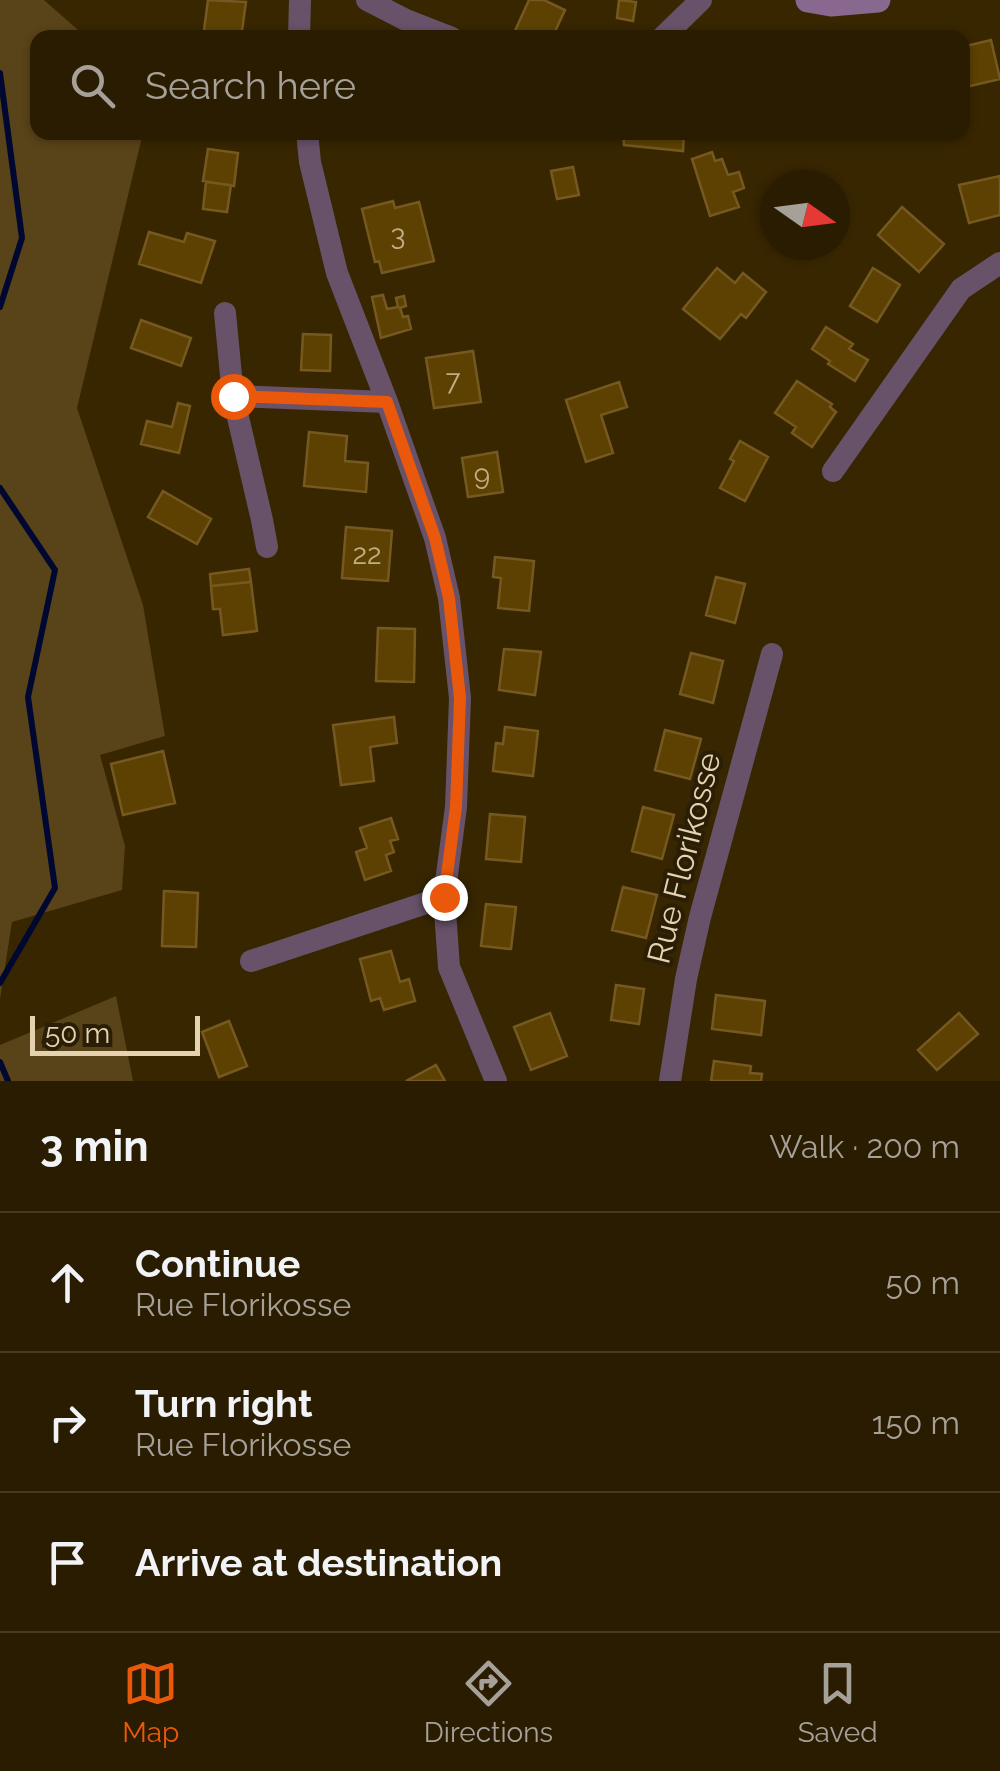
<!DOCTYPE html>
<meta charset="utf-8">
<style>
:root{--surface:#2a1c00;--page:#36290f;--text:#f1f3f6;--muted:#a5a199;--line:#463a22;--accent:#ea580c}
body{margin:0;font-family:Raleway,sans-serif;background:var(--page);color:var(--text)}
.compass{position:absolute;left:760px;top:170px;width:90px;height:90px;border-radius:50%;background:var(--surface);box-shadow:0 2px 8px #0004;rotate:104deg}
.scale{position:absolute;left:30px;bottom:25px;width:170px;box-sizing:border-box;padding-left:10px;border:5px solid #e5d2af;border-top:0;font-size:28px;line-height:35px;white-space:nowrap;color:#e5d2af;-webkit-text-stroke:8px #2a1e07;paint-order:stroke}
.stop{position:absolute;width:30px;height:30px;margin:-22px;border:8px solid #ea580c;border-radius:50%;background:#fff}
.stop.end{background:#ea580c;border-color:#fff;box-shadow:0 2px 10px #0008}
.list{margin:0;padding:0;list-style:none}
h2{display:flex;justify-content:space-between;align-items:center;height:130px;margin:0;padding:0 40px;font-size:42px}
h2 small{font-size:32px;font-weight:400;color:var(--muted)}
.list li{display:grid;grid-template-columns:65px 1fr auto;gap:30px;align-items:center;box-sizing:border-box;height:140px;padding:0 40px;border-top:2px solid var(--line)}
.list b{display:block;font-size:38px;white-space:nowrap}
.list p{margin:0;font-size:32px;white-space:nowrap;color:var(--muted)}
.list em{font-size:32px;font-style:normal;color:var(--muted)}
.icon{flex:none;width:55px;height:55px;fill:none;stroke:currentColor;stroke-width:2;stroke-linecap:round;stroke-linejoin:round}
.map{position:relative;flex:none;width:1000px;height:1081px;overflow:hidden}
.search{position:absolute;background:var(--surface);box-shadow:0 2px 8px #0004;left:30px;right:30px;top:30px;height:110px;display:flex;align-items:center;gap:25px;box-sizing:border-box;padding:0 35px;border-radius:20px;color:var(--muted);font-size:38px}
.sheet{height:550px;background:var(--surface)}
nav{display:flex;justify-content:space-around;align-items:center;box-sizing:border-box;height:140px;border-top:2px solid var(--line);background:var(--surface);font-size:28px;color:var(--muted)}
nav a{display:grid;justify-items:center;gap:5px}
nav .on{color:var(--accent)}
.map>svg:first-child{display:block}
.green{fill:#594318}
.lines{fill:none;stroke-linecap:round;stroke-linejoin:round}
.stream{stroke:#000832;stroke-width:6}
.building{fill:#5c4102;stroke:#755921;stroke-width:2.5}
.street{stroke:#67526a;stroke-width:22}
.secondary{stroke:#88688e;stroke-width:25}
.route{stroke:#ea580c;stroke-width:12}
.labels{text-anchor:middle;stroke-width:8;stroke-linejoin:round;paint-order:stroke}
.number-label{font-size:28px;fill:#c3ae84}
.street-label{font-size:32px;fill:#e5d2af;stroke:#2a1e07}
</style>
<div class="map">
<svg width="1000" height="1081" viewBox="0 0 1000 1081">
<rect width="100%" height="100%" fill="#382600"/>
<path class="green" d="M 0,0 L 44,0 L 86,37 L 38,38 L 38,132 L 143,133 L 77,408 L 143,605 L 165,736 L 100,755 L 125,846 L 122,890 L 12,922 L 0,999 Z
M 116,996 L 133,1081 L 0,1081 L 0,1045 Z"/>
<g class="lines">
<path class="stream" d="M 0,73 L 22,238 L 0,307
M 0,488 L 55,570 L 28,697 L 55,888 L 0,983
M 0,1062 L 8,1081"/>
</g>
<path class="building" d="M 208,0 L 246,2 L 241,38 L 203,38 Z
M 529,0 L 544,0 L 565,10 L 552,38 L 524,38 L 514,33 Z
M 619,0 L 636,2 L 633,21 L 617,18 Z
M 991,40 L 1000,79 L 962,88 L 962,47 Z
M 623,132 L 684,132 L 683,151 L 624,145 Z
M 208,149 L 238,153 L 234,186 L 203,181 Z
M 712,152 L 715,161 L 722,159 L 728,175 L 739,172 L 744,188 L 733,192 L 739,207 L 710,216 L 692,159 Z
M 573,167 L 579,195 L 557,199 L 551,171 Z
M 1000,176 L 1000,215 L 969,223 L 959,185 Z
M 206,182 L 231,185 L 227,212 L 203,209 Z
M 393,201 L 395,208 L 419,202 L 434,261 L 382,273 L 379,261 L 375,262 L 362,209 Z
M 902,207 L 944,244 L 919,272 L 878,235 Z
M 149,232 L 184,242 L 187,233 L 215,241 L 201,283 L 139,264 Z
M 717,268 L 735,283 L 743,273 L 766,292 L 746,318 L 741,314 L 720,339 L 683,309 Z
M 873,268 L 900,285 L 877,322 L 850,306 Z
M 383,295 L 387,309 L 398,307 L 396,298 L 404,296 L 406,306 L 400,308 L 403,317 L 408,316 L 411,329 L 381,338 L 372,297 Z
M 141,320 L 191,338 L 181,366 L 131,348 Z
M 826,327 L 853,344 L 849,349 L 868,360 L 855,381 L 828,364 L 830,361 L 812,349 Z
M 303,334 L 331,335 L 330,371 L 301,370 Z
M 473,351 L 481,402 L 434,408 L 426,358 Z
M 797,381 L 832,404 L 830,407 L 836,412 L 812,447 L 792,433 L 796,427 L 775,413 Z
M 619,382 L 627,407 L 601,415 L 613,453 L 586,462 L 566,400 Z
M 178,403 L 190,406 L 179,453 L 141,444 L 147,421 L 172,427 Z
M 309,432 L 347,436 L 345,461 L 368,463 L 366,492 L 304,486 Z
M 740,441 L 768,457 L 745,501 L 720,488 L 734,461 L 730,459 Z
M 497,452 L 503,492 L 468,497 L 462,458 Z
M 163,491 L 211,519 L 197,544 L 148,517 Z
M 346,527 L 392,531 L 388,581 L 342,578 Z
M 495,557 L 534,561 L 529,611 L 498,608 L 501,578 L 493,577 Z
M 249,569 L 251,582 L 211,586 L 210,574 Z
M 716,577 L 745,584 L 735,623 L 706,615 Z
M 251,582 L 257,631 L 223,635 L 220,609 L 213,609 L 211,586 Z
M 378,628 L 415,629 L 414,682 L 376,681 Z
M 504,649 L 541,652 L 535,695 L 499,690 Z
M 691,653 L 723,661 L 713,703 L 680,694 Z
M 394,717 L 397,743 L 370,747 L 374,781 L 341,785 L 333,725 Z
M 505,727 L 538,731 L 533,776 L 493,771 L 496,743 L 503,744 Z
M 665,730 L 701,739 L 690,779 L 655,770 Z
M 163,751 L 175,803 L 123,815 L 111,764 Z
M 643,807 L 674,815 L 662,859 L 632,851 Z
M 490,814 L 525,817 L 521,862 L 486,859 Z
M 391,818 L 398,839 L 390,841 L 394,852 L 386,855 L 391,871 L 365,880 L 356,852 L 367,848 L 360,828 Z
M 623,887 L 657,895 L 646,938 L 612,930 Z
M 164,891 L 198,893 L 196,947 L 162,946 Z
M 486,904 L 516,907 L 511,949 L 481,946 Z
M 391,951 L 400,982 L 409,979 L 415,1001 L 384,1010 L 380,998 L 371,1001 L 360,959 Z
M 616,985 L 644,989 L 639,1024 L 611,1020 Z
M 716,995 L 765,1001 L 761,1035 L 712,1029 Z
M 550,1013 L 567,1056 L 531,1070 L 514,1027 Z
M 959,1013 L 978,1034 L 937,1070 L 918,1050 Z
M 229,1021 L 247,1066 L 219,1077 L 202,1032 Z
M 714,1061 L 751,1066 L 750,1073 L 762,1074 L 761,1081 L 711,1081 Z
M 436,1065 L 445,1081 L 406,1081 Z"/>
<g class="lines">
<path class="street" d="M 367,0 L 406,20 L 452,38
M 299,38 L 300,0
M 662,38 L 701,0
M 307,132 L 310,162 L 337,273 L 387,402 L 435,538 L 449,598 L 460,698 L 456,807 L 444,897 L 449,967 L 496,1081
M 225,313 L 233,396 L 262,520 L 267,547
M 233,396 L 387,402
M 833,471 L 961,289 L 1000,263
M 251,961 L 444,897
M 670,1081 L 686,979 L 700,917 L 772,654"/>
<path class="secondary" d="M 808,0 L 831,4 L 878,0"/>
</g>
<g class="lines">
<path class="route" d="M 233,396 L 387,402 L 435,538 L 449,598 L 460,698 L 456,807 L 444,897"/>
</g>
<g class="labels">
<g class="number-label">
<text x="398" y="245">3</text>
<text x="453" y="390">7</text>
<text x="482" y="485">9</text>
<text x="367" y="564">22</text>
</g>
<g class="street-label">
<text transform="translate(684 858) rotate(-76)" y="11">Rue Florikosse</text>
</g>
</g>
</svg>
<svg class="compass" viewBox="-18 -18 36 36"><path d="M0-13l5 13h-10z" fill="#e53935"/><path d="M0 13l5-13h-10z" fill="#a5a199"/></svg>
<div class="scale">50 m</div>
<div class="stop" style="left:233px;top:396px"></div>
<div class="stop end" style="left:444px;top:897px"></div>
<div class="search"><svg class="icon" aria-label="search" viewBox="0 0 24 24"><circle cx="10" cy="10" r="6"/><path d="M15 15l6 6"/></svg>Search here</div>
</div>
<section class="sheet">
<h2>3 min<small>Walk · 200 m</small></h2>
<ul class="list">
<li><svg class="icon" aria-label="ahead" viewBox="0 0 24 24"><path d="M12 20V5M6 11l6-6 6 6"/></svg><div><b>Continue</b><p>Rue Florikosse</p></div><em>50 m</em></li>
<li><svg class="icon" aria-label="right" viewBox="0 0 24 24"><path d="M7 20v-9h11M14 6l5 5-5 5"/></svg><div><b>Turn right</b><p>Rue Florikosse</p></div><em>150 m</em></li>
<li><svg class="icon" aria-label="arrive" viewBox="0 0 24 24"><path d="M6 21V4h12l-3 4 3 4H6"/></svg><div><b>Arrive at destination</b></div></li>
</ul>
</section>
<nav>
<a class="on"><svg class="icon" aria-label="map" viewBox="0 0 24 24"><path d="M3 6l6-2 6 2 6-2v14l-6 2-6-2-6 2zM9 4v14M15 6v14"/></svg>Map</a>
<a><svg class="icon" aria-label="directions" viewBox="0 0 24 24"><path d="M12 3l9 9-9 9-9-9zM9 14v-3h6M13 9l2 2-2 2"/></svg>Directions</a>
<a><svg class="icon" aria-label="saved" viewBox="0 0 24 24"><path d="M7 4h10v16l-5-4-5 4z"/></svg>Saved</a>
</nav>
